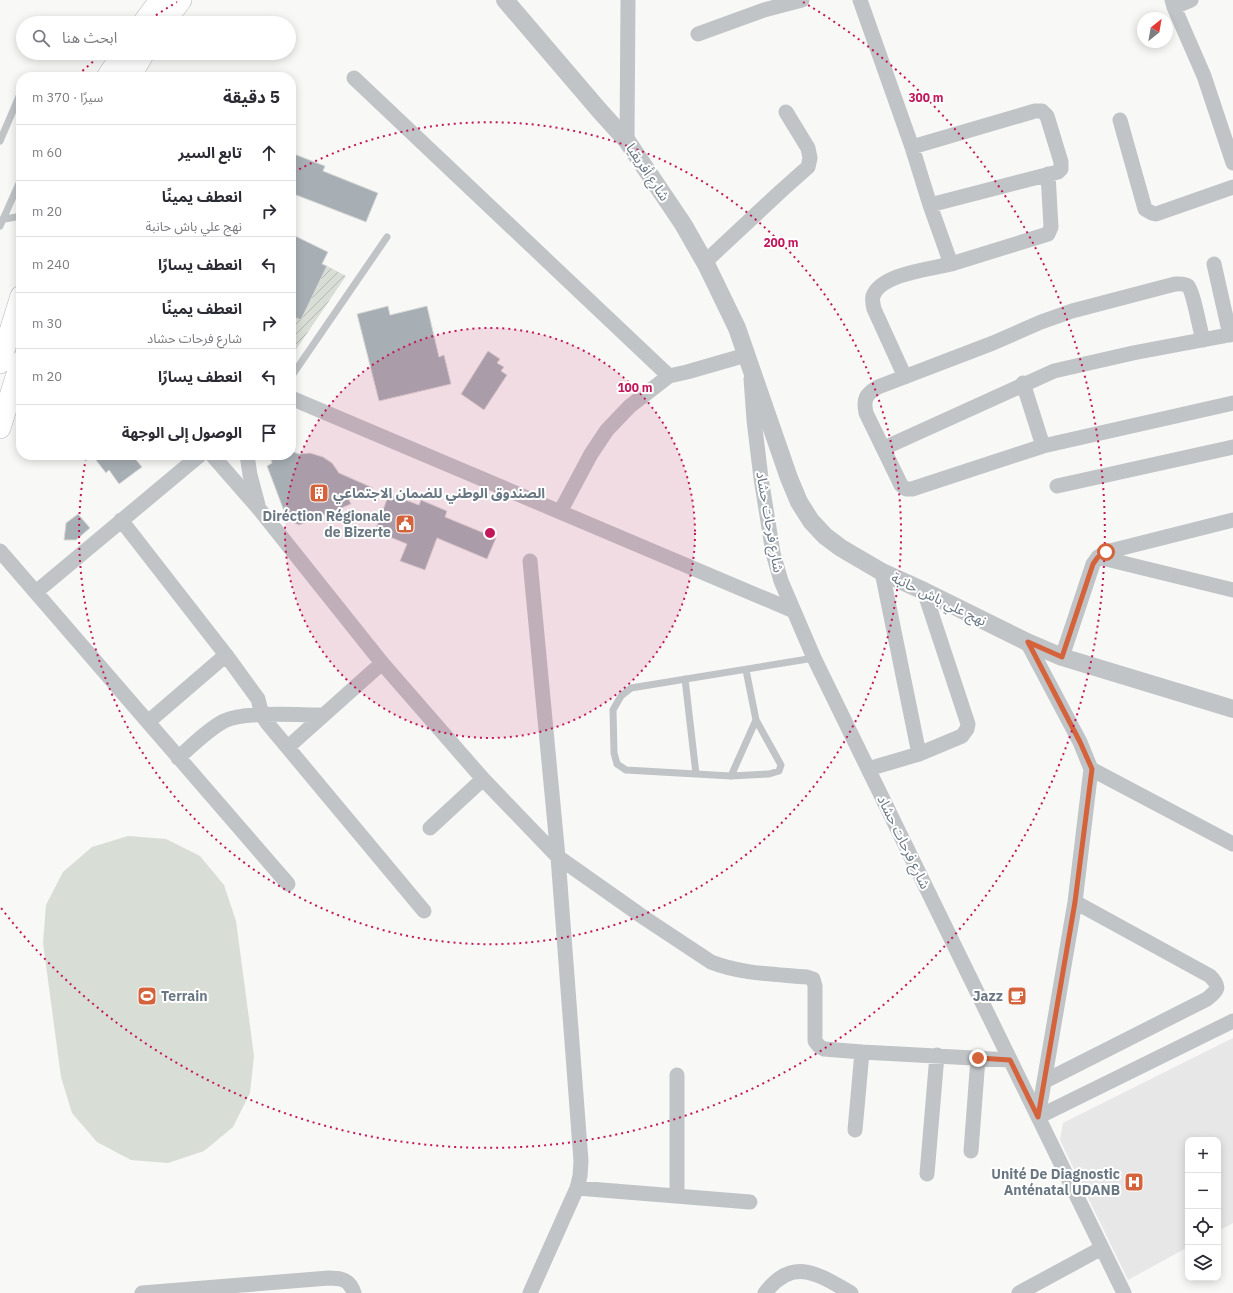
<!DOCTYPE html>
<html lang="ar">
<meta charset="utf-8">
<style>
:root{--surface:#fff;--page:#f2f2f3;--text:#2b2b33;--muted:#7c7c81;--line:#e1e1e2}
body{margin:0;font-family:"IBM Plex Sans","Noto Sans Arabic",sans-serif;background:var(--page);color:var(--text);direction:rtl}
.controls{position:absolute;right:12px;bottom:12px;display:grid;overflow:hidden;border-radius:8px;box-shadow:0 2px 10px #0003}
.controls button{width:36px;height:36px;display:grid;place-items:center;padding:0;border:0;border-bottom:1px solid var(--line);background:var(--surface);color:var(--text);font:20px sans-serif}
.compass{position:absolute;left:1137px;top:12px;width:36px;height:36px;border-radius:50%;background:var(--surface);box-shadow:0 2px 10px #0003;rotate:31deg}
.stop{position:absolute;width:12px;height:12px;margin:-9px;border:3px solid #d4623b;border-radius:50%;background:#fff}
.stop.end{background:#d4623b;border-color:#fff;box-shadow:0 1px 4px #0008}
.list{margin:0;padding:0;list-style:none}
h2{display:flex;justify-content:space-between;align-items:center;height:52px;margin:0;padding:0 16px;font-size:17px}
h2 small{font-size:13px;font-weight:400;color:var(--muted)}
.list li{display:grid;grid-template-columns:26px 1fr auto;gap:12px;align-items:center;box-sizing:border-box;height:56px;padding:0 16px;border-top:1px solid var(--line)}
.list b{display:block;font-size:15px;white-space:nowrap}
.list p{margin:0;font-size:13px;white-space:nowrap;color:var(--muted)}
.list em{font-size:13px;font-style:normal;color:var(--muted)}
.icon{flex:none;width:22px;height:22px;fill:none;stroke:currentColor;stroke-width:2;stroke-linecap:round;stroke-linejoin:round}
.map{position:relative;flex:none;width:1233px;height:1293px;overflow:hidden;direction:ltr}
.search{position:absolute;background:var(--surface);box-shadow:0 2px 10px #0003;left:16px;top:16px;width:280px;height:44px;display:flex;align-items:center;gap:10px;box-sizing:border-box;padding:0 14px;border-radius:22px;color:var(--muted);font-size:15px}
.panel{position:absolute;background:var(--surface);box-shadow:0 2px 10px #0003;left:16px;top:72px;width:280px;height:388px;border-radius:16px;direction:rtl}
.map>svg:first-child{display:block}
.built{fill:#e6e7e6}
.garden{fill:url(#garden-furrows)}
.pitch{fill:#d8ddd6}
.building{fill:#a8afb4;stroke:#dadad8}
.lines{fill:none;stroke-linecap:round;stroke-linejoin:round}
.secondary-casing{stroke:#b2b7bc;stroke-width:22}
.service{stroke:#c0c4c7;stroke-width:7}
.minor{stroke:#c0c4c7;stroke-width:15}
.tertiary{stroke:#c0c4c7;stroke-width:18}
.secondary{stroke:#fff;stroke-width:21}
.route{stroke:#d4623b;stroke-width:5}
.ring{fill:none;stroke:#c2185b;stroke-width:2;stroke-dasharray:2 4}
.labels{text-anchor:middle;stroke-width:4;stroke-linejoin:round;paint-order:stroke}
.street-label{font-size:14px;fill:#6a7884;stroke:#fff}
.poi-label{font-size:14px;font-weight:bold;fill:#6a7884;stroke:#fff;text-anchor:end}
.centre{fill:#c2185b;stroke:#fff;stroke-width:2}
.ring-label{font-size:12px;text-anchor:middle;font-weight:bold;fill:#c2185b;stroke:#fff;stroke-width:4;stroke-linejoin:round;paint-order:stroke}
</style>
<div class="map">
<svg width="1233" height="1293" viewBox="0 0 1233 1293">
<defs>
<pattern id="garden-furrows" width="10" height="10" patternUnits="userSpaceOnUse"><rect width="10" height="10" fill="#d8ddd6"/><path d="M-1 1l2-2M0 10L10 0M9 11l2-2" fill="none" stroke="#b3b8b3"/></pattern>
</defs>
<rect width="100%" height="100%" fill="#f8f8f6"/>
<path class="built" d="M 1233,1038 L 1233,1223 L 1218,1231 L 1218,1140 L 1188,1140 L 1188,1247 L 1128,1280 L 1060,1140 L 1063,1123 Z"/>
<path class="garden" d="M 327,266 L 346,276 L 291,357 L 291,316 L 301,320 Z"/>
<path class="pitch" d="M 128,836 L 166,839 L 200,856 L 224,885 L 236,921 L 254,1056 L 250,1093 L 233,1127 L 204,1151 L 168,1163 L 131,1160 L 97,1142 L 72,1113 L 61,1077 L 43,943 L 46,905 L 63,872 L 92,847 Z"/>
<path class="building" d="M 294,154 L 325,166 L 323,171 L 378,193 L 366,222 L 291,193 L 291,162 Z
M 291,234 L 328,252 L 322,264 L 327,266 L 301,320 L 291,316 Z
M 388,306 L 390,315 L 427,306 L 439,357 L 444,355 L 451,384 L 379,401 L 357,314 Z
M 488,351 L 500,359 L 497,363 L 504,367 L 501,371 L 507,375 L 484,410 L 461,394 Z
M 291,451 L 299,454 L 310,453 L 323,457 L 332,463 L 339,473 L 373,488 L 348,498 L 351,504 L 299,525 L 287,519 L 267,466 L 272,463 L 269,455 L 291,455 Z
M 92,455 L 132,455 L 142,467 L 119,484 L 109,470 L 106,473 Z
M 389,494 L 419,505 L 421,500 L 447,511 L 445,517 L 496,538 L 487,559 L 437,538 L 425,570 L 400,561 L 407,544 L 375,531 Z
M 78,514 L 90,528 L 76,540 L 64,540 L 66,523 Z"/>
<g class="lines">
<defs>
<path id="secondary" d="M 143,23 L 160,0
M 164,23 L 181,0
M 107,77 L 123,53
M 130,77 L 144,53
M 0,363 L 21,296
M 0,428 L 21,361"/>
</defs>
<use href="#secondary" class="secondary-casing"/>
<path class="service" d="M 0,141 L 21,92
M 0,220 L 21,216
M 0,226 L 21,179
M 291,377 L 387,237
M 746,670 L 756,720 L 781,765 L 779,771 L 769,774 L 731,776 L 626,770 L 617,764 L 614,753 L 613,710 L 621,696 L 631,688 L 814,658
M 685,679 L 696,774
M 731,776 L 756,720"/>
<path class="minor" d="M 860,0 L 912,147 L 930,205 L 951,264 L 1048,234 L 1051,227 L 1048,174
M 1172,0 L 1174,7 L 1204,76 L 1233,163
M 1174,7 L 1191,0
M 698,34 L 764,10 L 802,0
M 354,78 L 669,376
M 1120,120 L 1145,209 L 1152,213 L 1156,214 L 1233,187
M 627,141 L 628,0
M 912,147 L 1035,111 L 1042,111 L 1047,116 L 1061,162 L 1061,169 L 1058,172 L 930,205
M 705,262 L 781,191 L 808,167 L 810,158 L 808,148 L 786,112
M 1214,264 L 1230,335
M 1203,340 C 1200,330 1193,291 1188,286 C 1184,283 1179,284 1175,284 L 1072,311 L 1041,322 L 993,343 L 878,387 C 866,394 863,399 866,413 L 901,485 L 906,489 L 912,489 L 1043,446 L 1233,403
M 905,377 L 874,309 C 873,305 872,300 873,296 C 881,274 930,269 951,264
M 751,379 L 754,420 L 761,478 L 773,553 L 781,581 L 814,658 L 1124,1293
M 1023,383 L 1043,446
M 291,398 L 794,611
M 884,448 L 1054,371 L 1133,353 L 1233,334
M 212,455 L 260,510 L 382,663 L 483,779 L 558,857 L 646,919 L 711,962 C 741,974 775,974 807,977 L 813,979 L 815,986 L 815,1041 L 819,1046 L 824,1049 L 862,1052 L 1010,1060
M 247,455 L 250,475 L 258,505
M 1057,486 L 1233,447
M 560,512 L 591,454 L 607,430 L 630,406 L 669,376 L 687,372 L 746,355
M 121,520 L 226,655 L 258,699 L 262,715 L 268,724 L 424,911
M 0,551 L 288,884
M 1098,557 L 1233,590
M 882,572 L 919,754
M 36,592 L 200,455
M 1027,642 L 1080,742 L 1091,769 L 1075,902 L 1038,1117
M 1062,657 L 1093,564 L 1098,557 L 1106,552 L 1233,520
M 148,722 L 226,655
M 288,747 L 382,663
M 178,758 C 193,745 207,730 224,721 C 246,711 297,715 323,715
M 868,769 L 919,754 L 962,736 L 967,729 L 968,724 L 924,591
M 1091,769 L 1233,844
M 430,828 L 483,779
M 677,1075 L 677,1196
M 1045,1081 L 1207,999 C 1218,990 1221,987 1210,976 L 1075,902
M 1038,1117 L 1233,1021
M 855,1130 L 862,1052
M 971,1151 L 978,1058
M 927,1174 L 937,1055
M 577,1188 L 750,1202
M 142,1293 L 329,1278 C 342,1278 350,1280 354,1293
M 530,1293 L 577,1188 L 580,1176 L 581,1161 L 558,857 L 530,561
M 765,1293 C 793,1256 818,1274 851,1293
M 1019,1293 L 1102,1248"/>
<path class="tertiary" d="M 505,0 L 599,110 L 627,141 L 683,224 L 707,266 L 737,328 L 789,478 L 799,502 L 811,521 L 825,536 L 841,548 L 882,572 L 924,591 L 1027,642 L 1062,657 L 1233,709"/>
<use href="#secondary" class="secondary"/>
</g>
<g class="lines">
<path class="route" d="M 978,1058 L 1010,1060 L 1038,1117 L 1075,902 L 1092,769 L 1080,742 L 1028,642 L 1062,657 L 1093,564 L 1098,557 L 1106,552"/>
</g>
<circle cx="490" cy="533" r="205" fill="#c2185b" fill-opacity=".12"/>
<g class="ring">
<circle cx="490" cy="533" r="205"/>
<path d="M294 172A411 411 0 1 1 86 458"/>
<path d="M78 75A616 616 0 0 1 102 54M146 22A616 616 0 0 1 177 2M803 2A616 616 0 1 1 1 908"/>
</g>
<defs>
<symbol id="building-square" viewBox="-11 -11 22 22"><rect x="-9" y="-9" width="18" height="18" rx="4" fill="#d4623b" stroke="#fff"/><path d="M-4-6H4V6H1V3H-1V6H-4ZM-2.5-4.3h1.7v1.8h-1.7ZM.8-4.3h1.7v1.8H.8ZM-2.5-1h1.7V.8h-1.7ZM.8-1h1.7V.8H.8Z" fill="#fff"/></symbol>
<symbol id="civic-square" viewBox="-11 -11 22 22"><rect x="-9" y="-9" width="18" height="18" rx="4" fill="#d4623b" stroke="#fff"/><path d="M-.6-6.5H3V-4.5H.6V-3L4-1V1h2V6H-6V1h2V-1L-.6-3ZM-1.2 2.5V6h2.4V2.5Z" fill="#fff"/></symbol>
<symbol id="stadium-square" viewBox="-11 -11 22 22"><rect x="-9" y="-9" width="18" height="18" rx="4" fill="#d4623b" stroke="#fff"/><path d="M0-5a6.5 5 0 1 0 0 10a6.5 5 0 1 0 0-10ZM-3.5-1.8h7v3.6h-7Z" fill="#fff"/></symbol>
<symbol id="cafe-square" viewBox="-11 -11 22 22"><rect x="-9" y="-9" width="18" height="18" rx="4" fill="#d4623b" stroke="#fff"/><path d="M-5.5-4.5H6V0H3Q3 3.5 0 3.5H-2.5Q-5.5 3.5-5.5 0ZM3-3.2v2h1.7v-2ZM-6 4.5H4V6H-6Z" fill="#fff"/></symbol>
<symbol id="hospital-square" viewBox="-11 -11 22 22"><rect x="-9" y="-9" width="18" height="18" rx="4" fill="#d4623b" stroke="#fff"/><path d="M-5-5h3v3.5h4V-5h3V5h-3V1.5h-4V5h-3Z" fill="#fff"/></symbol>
</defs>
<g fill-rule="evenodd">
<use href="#building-square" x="308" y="482" width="22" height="22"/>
<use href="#civic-square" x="394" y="513" width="22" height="22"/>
<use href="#stadium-square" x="136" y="985" width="22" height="22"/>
<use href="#cafe-square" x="1006" y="985" width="22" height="22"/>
<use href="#hospital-square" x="1123" y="1171" width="22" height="22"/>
</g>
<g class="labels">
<g class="street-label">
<text transform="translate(648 172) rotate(56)" y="5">شارع أفريقيا</text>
<text transform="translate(770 522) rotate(80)" y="5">شارع فرحات حشاد</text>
<text transform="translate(939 599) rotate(26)" y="5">نهج علي باش حانبة</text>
<text transform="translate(904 842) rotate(64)" y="5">شارع فرحات حشاد</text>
</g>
<g class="poi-label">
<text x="333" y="498" text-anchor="start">الصندوق الوطني للضمان الاجتماعي</text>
<text x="391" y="521">Diréction Régionale<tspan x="391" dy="16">de Bizerte</tspan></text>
<text x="161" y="1001" text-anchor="start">Terrain</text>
<text x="1003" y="1001">Jazz</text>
<text x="1120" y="1179">Unité De Diagnostic<tspan x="1120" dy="16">Anténatal UDANB</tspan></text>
</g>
</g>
<circle cx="490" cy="533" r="6" class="centre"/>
<g class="ring-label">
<text x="926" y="102">300 m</text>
<text x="781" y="247">200 m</text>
<text x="635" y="392">100 m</text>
</g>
</svg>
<div class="controls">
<button>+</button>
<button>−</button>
<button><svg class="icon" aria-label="locate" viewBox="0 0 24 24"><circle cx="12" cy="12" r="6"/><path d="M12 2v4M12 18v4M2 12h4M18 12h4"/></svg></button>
<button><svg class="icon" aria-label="layers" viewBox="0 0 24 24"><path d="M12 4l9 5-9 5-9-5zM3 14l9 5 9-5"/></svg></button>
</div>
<svg class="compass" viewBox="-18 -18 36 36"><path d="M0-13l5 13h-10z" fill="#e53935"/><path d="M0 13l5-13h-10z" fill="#7c7c81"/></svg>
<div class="stop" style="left:1106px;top:552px"></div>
<div class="stop end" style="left:978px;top:1058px"></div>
<div class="search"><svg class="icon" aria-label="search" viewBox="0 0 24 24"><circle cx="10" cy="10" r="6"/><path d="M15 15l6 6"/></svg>ابحث هنا</div>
<section class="panel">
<h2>5 دقيقة<small>سيرًا · 370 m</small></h2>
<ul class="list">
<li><svg class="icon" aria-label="ahead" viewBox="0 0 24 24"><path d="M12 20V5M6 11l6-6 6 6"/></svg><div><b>تابع السير</b></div><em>60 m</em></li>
<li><svg class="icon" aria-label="right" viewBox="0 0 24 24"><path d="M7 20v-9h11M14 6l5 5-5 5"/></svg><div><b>انعطف يمينًا</b><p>نهج علي باش حانبة</p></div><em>20 m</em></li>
<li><svg class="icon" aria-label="left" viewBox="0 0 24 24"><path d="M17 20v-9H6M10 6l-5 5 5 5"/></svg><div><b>انعطف يسارًا</b></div><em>240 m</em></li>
<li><svg class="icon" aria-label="right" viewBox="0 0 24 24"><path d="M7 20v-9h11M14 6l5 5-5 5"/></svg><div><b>انعطف يمينًا</b><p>شارع فرحات حشاد</p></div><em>30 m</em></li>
<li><svg class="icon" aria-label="left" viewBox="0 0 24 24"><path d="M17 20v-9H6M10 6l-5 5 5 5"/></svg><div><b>انعطف يسارًا</b></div><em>20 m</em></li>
<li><svg class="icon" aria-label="arrive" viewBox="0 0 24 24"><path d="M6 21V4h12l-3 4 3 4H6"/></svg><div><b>الوصول إلى الوجهة</b></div></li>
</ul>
</section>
</div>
